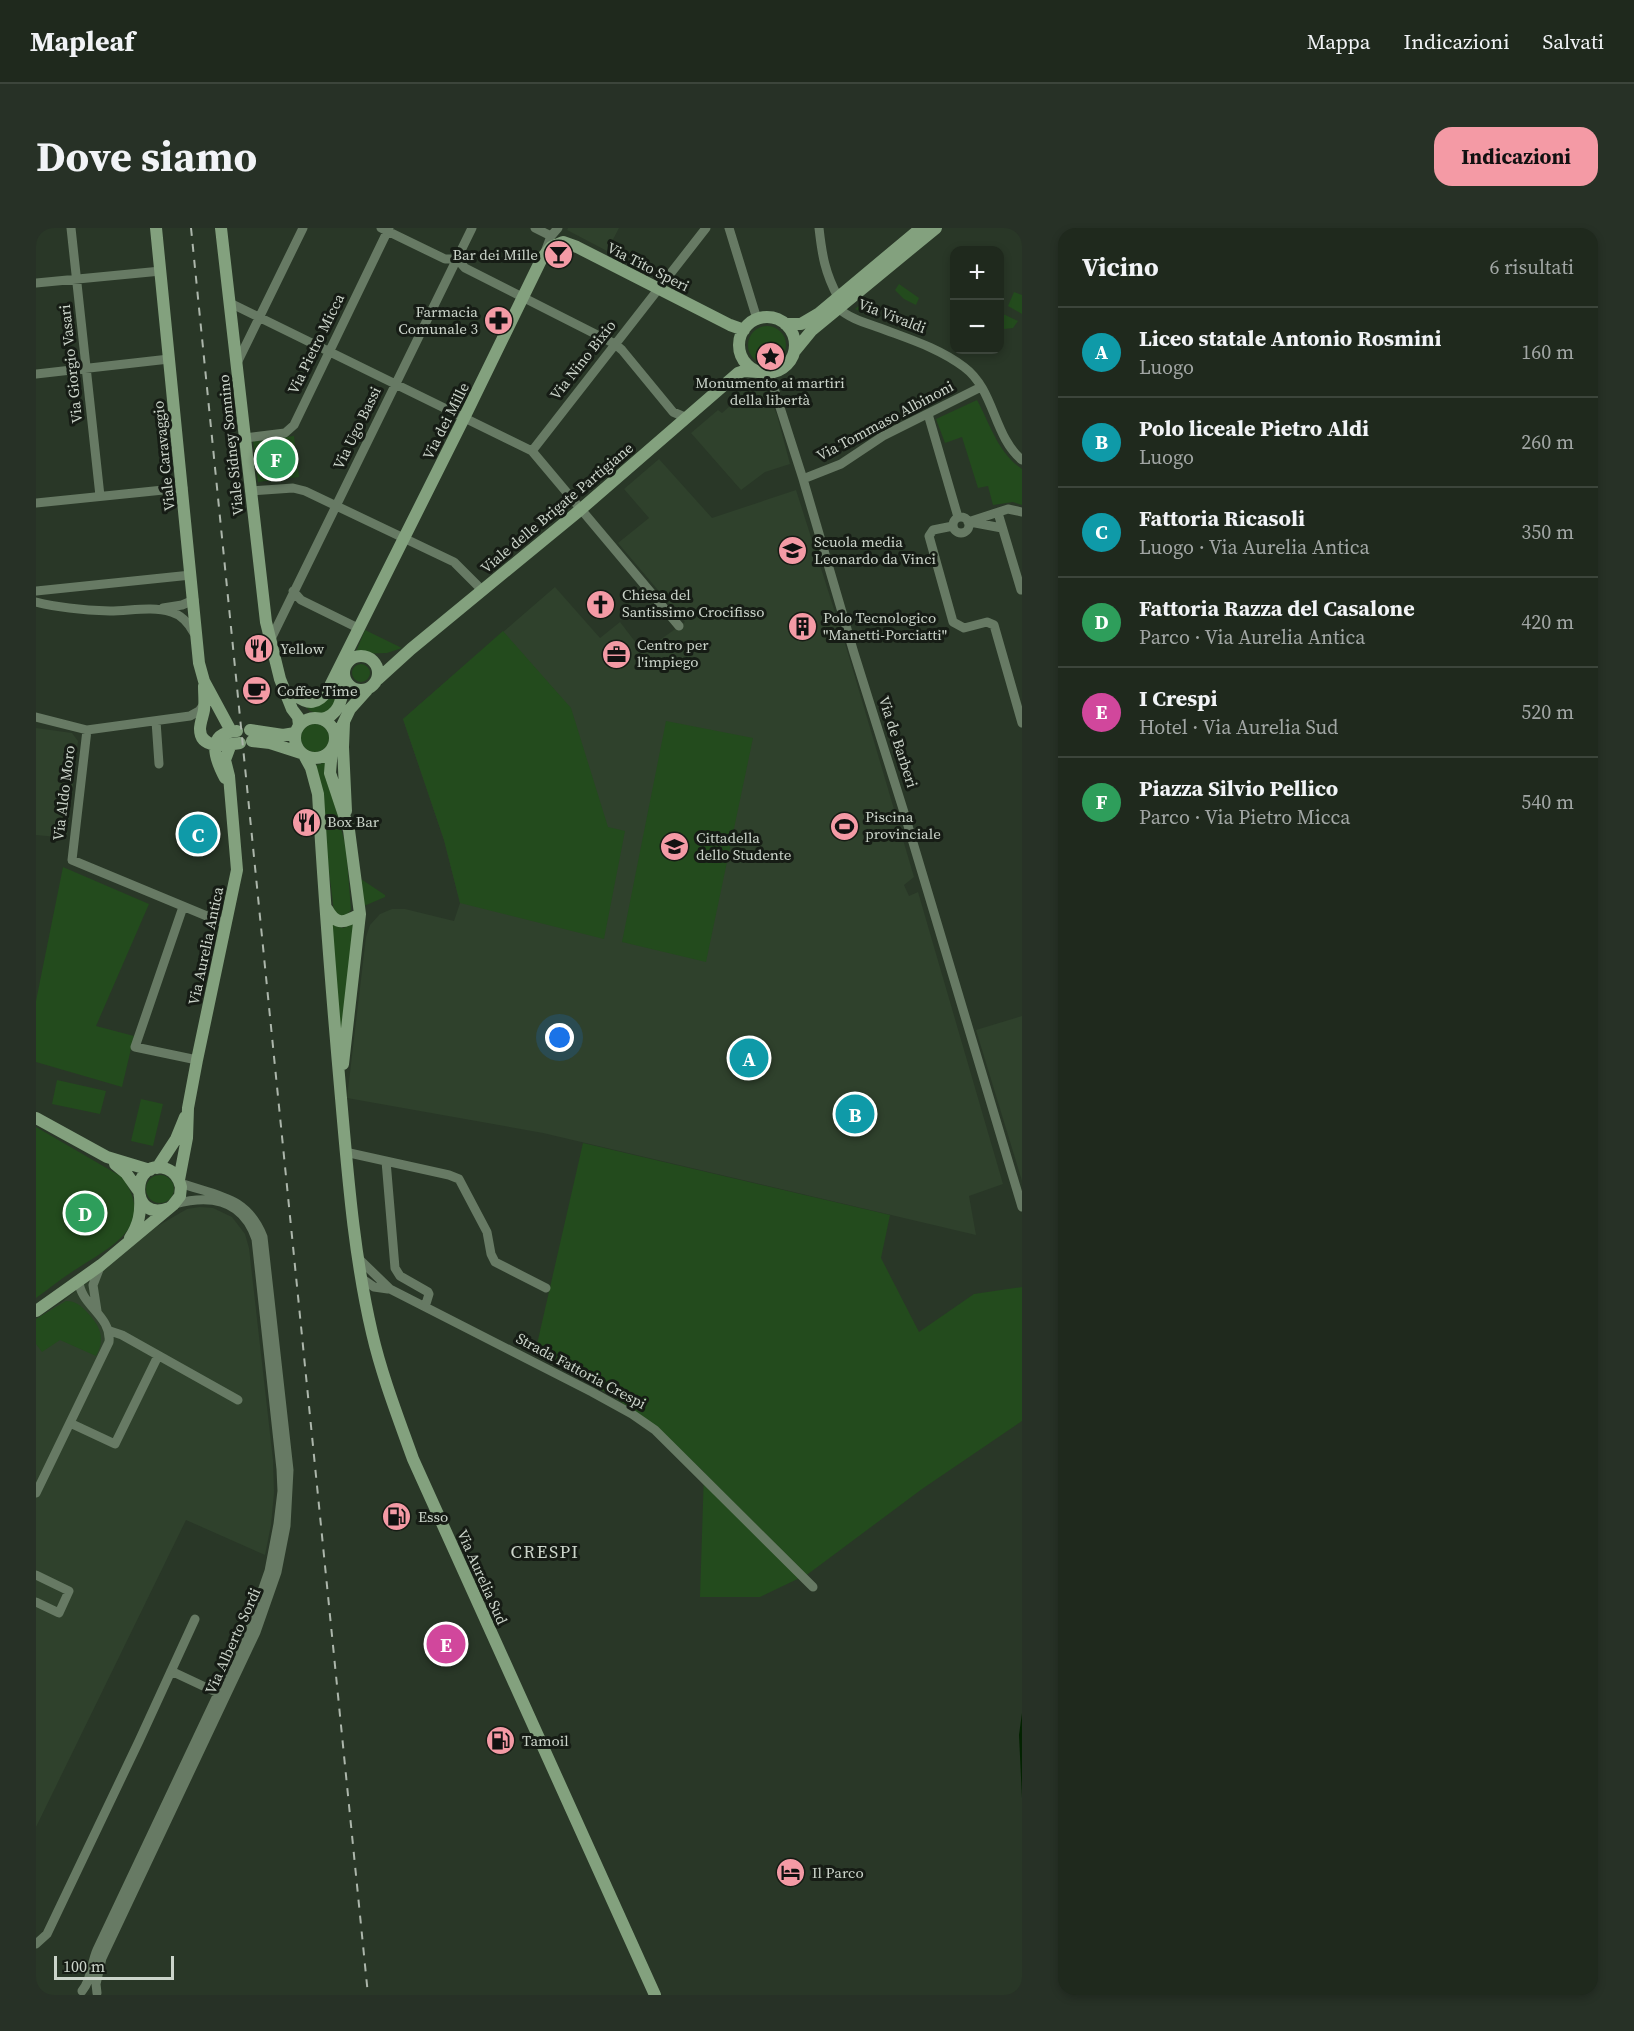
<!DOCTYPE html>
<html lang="it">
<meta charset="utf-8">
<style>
:root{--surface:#1f291d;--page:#273126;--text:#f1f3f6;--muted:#a1a6a4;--line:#3c453b;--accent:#f49aa5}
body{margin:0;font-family:"Source Serif 4",serif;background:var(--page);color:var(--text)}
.controls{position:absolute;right:18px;top:18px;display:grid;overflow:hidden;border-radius:12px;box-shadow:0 3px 9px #0003}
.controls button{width:54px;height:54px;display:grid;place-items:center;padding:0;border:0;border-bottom:2px solid var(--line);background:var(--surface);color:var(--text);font:30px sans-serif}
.scale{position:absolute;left:18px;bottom:15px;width:120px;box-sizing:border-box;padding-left:6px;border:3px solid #cbd4ca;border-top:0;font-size:16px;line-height:21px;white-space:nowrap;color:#cbd4ca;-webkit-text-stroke:4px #161c15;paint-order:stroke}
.you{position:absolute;left:524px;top:810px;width:21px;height:21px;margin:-15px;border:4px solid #fff;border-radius:50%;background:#1a73e8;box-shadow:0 0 0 9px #1a73e833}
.badge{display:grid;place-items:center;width:39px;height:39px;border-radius:50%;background:var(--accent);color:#fff;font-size:20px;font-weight:700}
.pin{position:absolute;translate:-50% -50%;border:3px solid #fff;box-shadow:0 2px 6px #0006}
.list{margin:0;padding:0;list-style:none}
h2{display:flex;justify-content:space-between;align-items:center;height:78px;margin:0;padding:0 24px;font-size:26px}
h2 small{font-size:20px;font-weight:400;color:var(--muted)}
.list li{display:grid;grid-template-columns:39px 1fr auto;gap:18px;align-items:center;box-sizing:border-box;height:90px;padding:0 24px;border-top:2px solid var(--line)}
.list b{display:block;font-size:22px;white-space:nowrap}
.list p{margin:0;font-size:20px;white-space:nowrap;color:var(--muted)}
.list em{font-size:20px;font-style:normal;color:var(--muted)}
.map{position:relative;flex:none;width:986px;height:1767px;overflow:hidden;border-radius:18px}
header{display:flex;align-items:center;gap:36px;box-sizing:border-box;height:84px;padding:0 30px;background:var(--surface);border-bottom:2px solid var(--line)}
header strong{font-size:28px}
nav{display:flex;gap:33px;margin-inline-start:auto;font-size:21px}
.intro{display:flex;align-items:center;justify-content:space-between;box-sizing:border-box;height:144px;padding:0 36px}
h1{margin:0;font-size:42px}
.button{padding:15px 27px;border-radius:18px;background:var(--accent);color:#111;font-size:21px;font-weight:700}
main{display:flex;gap:36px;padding:0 36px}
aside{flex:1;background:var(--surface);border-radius:18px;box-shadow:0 3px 9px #0003}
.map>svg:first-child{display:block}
.built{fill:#2f412c}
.green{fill:#234b1d}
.water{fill:#032301}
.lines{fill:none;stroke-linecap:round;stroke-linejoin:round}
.street{stroke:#677a64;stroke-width:9}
.secondary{stroke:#83a17e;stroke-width:12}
.rail{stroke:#acb6ab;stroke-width:2;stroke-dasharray:8 8;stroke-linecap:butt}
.labels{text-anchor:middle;stroke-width:6;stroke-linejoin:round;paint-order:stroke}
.poi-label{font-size:15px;fill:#cbd4ca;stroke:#161c15;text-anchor:start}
.street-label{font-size:15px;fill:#cbd4ca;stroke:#161c15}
.quarter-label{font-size:18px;letter-spacing:1.5px;fill:#cbd4ca;stroke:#161c15}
</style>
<header>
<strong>Mapleaf</strong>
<nav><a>Mappa</a><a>Indicazioni</a><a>Salvati</a></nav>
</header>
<div class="intro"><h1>Dove siamo</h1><a class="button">Indicazioni</a></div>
<main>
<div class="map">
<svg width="986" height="1767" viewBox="0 0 986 1767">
<rect width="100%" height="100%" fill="#293727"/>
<path class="built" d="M 532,0 L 583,0 L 571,23 L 531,2 Z
M 714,156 L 729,159 L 741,187 L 754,236 L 729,244 L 705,262 L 655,205 L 682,182 L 686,185 L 694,178 L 697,170 Z
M 623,231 L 676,290 L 760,262 L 811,422 L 878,649 L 868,657 L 873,668 L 882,664 L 967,956 L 933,968 L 940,1007 L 507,905 L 311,870 L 330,709 L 334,697 L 344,686 L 356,681 L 369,681 L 418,693 L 424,675 L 408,612 L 367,491 L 519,359 L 564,410 L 584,394 L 607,424 L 649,394 L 582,315 L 613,290 L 588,261 Z
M 0,500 L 36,505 L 42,513 L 31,610 L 0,607 Z
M 986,788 L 986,953 L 940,802 Z
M 164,979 L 177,980 L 196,989 L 209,1006 L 213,1020 L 237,1232 L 238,1265 L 235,1297 L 229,1327 L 150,1292 L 0,1599 L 0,1091 L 26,1074 L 120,999 L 151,981 Z"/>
<path class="green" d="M 863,56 L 883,70 L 880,77 L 868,71 L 859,62 Z
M 978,64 L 986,67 L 986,86 L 972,78 Z
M 831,71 L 841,81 L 835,88 L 819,81 Z
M 967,86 L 982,93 L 977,100 L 968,101 L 964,92 Z
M712 117a19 19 0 1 1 38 0a19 19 0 1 1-38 0Z
M 941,172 C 954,196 962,225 986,241 L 986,277 L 977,274 L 957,277 L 952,258 L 942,260 L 926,209 L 909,215 L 900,191 Z
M 258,208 L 263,249 L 222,254 L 217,213 Z
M 329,402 L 366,420 L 351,425 L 319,426 Z
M 467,403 L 535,480 L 572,599 L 589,603 L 568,711 L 424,675 L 408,612 L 367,491 Z
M316 445a9 9 0 1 1 18 0a9 9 0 1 1-18 0Z
M 304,450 L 298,479 L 287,487 L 274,483 L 270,479 Z
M 630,493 L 717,510 L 670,734 L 586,714 Z
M265 510a14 14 0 1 1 28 0a14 14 0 1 1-28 0Z
M 291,534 L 292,551 L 310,619 L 315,682 L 308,690 L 298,684 L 280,537 Z
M 27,639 L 113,676 L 60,798 L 98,808 L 86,859 L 0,834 L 0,773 Z
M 325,651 L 349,667 L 349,669 L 328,678 Z
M 294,695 L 307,700 L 319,695 L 305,814 Z
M 21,852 L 70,863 L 64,886 L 16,876 Z
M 105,871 L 127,876 L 117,918 L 95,913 Z
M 0,899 L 86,949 C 120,997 78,1017 42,1040 C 27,1049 14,1060 0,1070 Z
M 547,915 L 854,987 L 845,1030 L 883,1104 L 938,1066 L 986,1059 L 986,1193 L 886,1261 L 772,1346 L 724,1369 L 664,1369 L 668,1244 L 613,1193 L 576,1168 L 499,1125 Z
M110 961a14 14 0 1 1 28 0a14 14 0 1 1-28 0Z
M 30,1073 C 40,1073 44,1077 51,1084 C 64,1098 70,1110 60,1128 L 24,1112 L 6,1124 L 0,1116 L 0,1091 Z"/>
<path class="water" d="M 986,1485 L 986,1570 L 983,1507 Z"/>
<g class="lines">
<path class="street" d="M 35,0 L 64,268
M 345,0 L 409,31 L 421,31 L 429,40 L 579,116 L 586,122 L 637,184 L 651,190
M 499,0 L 515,8
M 693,0 L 721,91
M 783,0 C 786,27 789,45 802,69
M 509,24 L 515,8 L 522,0
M 0,55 L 125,43
M 194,75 L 496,223 L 643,398
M 802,80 C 814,91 830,95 844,100 C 873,111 903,120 928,139 C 959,162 957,208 986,232
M 201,135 L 267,0
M 733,145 L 767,251 L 818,425 L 867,581 L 986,979
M 0,146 L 133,131
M 892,186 L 922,289
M 209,210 L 249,205 L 258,197 L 353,0
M 496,223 L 670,0
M 767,251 L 805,236 L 847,208 L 945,159
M 215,263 L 257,260 L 269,263 L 418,334 L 446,362
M 0,275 L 147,260
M 962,285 L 985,362
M917 297a8 8 0 1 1 16 0a8 8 0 1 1-16 0Z
M 932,294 L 972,281 L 986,284
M 934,294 L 966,300
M 917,298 L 897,302 L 893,308 L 917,394 L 928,400 L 951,394 L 958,397 L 986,495
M 0,363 L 155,347
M 257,363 L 265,372 L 322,400
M 0,374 C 24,380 49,382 74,383 C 94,383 116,378 135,384 C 146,387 153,396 158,405
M 127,380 L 146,377 L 158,372
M 234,413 L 436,0
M 0,489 L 51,502 L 154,488 L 163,483 L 168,476
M 120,493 L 123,536
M 51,502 L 36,632 L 190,696
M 147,679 L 99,819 L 161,832
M 309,924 L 413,947 L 423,951 L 451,1004 L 455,1026 L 459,1034 L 510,1060
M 350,933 L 359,1040 L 364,1048 L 392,1064 L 393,1066 L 389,1079
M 322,1030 L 354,1061 L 556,1164 L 596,1186 L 619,1202 L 777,1359
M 325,1050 L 338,1059 L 352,1061
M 61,1083 L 57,1057 L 64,1039
M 74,1103 L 86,1107 L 202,1172
M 34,1195 L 79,1216 L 122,1128
M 0,1265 L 73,1114 C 76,1088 44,1077 43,1053
M 0,1347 L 33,1363 L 23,1385 L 0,1374
M 135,1443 L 182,1465
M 0,1716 L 11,1706 L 103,1513 L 159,1391
M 46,1763 C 56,1751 55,1735 61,1722 L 213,1400 L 233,1343 L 242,1296 L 246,1263 L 245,1241 L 220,1011 C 207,972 175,966 139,976
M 61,1765 L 60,1756 L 66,1730 L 220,1404 L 241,1344 L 250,1298 L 253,1242 L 227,1009 C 211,968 181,968 144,955"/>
<path class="secondary" d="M 120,0 L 163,435 L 168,453 L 195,503
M 185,0 L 230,394 L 244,451 L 256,481 L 262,489 L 263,497
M703 117a28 28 0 1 1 56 0a28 28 0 1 1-56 0Z
M 749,96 L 765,96 L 782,86 L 885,0
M 758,124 L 776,102 L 900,0
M308 445a17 17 0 1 1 34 0a17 17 0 1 1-34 0Z
M 342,451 L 375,421 L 544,282 L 702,145 L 708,143 L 722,144
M 168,458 C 168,466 169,474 168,482 C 167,488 164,495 164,501 C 164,522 191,517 204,515
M 259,467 C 272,477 282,477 292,462 L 428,190 L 506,30 L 515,19 L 527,14 L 541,19 L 694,97 L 708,102
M259 510a20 20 0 1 1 40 0a20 20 0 1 1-40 0Z
M 285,491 C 305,488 306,468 309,452
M 308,495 L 307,519 L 310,583
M 214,502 L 247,507 L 259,505
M 304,502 L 314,481 L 331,462
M 216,513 L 234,515 L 265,525
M 296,521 L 294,545 L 313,602 L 324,686 L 307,836
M 268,527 L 275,540 L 282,566 C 288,667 296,769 305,870 C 312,949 318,1028 336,1105 C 346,1148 362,1189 377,1231 L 619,1767
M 189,550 C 179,531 169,505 201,503
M 291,681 C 301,699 309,694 324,686
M 0,890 L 71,929 L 114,942
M 79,936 L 90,945 L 102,962
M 121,940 L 140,911 L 149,889
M 143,952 L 151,910 L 152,880 L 161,832 L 201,642 L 193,548 L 189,532 L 195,516
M 94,1010 C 103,996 105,985 104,969
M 0,1083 L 65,1037 L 137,977 L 144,968 L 145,959 C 143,951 139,944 131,941 C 95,927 92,996 133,980"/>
<path class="rail" d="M 155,0 L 332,1767"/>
</g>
<defs>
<symbol id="bar-disc" viewBox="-11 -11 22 22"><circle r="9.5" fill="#f49aa5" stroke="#161c15"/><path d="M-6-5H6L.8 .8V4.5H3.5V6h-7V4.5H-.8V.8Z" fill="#111"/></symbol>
<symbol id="pharmacy-disc" viewBox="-11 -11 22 22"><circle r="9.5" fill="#f49aa5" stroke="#161c15"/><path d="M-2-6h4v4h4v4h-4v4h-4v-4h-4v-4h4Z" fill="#111"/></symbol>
<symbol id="sight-disc" viewBox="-11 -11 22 22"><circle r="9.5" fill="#f49aa5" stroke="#161c15"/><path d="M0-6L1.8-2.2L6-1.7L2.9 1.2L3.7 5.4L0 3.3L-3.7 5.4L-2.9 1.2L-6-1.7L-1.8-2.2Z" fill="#111"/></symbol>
<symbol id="school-disc" viewBox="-11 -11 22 22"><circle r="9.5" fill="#f49aa5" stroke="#161c15"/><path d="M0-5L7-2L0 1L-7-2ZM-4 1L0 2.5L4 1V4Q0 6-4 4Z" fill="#111"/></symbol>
<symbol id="church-disc" viewBox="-11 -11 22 22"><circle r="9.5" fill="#f49aa5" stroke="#161c15"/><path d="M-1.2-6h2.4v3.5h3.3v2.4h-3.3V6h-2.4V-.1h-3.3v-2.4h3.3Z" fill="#111"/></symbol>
<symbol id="building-disc" viewBox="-11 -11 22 22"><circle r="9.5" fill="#f49aa5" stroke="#161c15"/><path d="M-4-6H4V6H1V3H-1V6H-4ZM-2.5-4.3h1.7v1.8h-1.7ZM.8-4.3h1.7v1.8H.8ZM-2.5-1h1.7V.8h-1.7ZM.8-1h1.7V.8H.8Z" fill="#111"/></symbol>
<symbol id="restaurant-disc" viewBox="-11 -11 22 22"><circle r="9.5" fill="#f49aa5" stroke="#161c15"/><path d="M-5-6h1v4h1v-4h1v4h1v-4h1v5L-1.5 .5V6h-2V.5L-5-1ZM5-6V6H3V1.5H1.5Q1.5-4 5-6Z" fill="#111"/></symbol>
<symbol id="office-disc" viewBox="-11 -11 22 22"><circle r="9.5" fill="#f49aa5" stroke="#161c15"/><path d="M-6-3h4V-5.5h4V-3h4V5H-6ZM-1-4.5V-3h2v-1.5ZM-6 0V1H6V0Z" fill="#111"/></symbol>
<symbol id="cafe-disc" viewBox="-11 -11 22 22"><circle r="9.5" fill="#f49aa5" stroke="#161c15"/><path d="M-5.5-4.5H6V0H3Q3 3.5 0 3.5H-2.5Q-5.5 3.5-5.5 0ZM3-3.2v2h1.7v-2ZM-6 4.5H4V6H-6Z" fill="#111"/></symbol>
<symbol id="stadium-disc" viewBox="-11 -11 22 22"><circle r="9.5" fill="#f49aa5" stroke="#161c15"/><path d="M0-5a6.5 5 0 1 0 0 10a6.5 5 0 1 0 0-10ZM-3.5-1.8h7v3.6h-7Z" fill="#111"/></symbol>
<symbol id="fuel-disc" viewBox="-11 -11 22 22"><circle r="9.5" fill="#f49aa5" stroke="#161c15"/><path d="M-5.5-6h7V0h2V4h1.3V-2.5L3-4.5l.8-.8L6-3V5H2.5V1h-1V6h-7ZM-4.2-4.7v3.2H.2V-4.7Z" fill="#111"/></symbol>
<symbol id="hotel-disc" viewBox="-11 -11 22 22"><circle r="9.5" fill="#f49aa5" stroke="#161c15"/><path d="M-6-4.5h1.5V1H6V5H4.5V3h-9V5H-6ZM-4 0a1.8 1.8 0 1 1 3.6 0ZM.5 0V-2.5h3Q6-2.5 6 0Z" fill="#111"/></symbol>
</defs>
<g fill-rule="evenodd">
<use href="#bar-disc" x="506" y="10" width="33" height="33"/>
<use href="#pharmacy-disc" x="446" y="76" width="33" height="33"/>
<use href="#sight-disc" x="718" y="112" width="33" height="33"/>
<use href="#school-disc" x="740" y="306" width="33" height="33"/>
<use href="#church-disc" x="548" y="360" width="33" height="33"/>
<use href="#building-disc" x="750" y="382" width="33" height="33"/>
<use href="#restaurant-disc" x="206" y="404" width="33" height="33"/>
<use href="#office-disc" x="564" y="410" width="33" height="33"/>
<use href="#cafe-disc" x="204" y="446" width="33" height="33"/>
<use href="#restaurant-disc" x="254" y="578" width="33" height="33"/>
<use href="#stadium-disc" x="792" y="582" width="33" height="33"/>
<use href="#school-disc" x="622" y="602" width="33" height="33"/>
<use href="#fuel-disc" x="344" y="1272" width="33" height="33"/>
<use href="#fuel-disc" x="448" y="1496" width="33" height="33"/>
<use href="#hotel-disc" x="738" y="1628" width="33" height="33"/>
</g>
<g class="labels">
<g class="poi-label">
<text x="502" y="32" text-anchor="end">Bar dei Mille</text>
<text x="442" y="89" text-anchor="end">Farmacia<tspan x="442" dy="17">Comunale 3</tspan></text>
<text x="734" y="160" text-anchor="middle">Monumento ai martiri<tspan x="734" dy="17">della libertà</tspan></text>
<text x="778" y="319">Scuola media<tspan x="778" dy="17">Leonardo da Vinci</tspan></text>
<text x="586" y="372">Chiesa del<tspan x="586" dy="17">Santissimo Crocifisso</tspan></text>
<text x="787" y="395">Polo Tecnologico<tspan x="787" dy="17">"Manetti-Porciatti"</tspan></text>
<text x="601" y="422">Centro per<tspan x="601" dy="17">l'impiego</tspan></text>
<text x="244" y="426">Yellow</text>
<text x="241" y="468">Coffee Time</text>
<text x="829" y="594">Piscina<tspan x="829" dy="17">provinciale</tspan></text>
<text x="291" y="599">Box Bar</text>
<text x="660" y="615">Cittadella<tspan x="660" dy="17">dello Studente</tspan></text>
<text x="382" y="1294">Esso</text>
<text x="486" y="1518">Tamoil</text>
<text x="776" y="1650">Il Parco</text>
</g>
<g class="street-label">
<text transform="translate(612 39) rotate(27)" y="5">Via Tito Speri</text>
<text transform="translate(856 88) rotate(21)" y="5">Via Vivaldi</text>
<text transform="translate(280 116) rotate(-64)" y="5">Via Pietro Micca</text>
<text transform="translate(547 132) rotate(-52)" y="5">Via Nino Bixio</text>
<text transform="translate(35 136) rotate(-96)" y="5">Via Giorgio Vasari</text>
<text transform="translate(410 193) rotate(-63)" y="5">Via dei Mille</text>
<text transform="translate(849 193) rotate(-28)" y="5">Via Tommaso Albinoni</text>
<text transform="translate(321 200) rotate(-64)" y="5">Via Ugo Bassi</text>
<text transform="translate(195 217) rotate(-96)" y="5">Viale Sidney Sonnino</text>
<text transform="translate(128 228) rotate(-96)" y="5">Viale Caravaggio</text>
<text transform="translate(521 280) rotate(-40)" y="5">Viale delle Brigate Partigiane</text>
<text transform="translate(862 514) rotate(72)" y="5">Via de Barberi</text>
<text transform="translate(28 565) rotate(-83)" y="5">Via Aldo Moro</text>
<text transform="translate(170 718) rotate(-78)" y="5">Via Aurelia Antica</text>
<text transform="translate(545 1143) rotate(28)" y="5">Strada Fattoria Crespi</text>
<text transform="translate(446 1349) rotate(66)" y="5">Via Aurelia Sud</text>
<text transform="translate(197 1413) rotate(-66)" y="5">Via Alberto Sordi</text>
</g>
<g class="quarter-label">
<text x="509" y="1330">CRESPI</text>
</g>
</g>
</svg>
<div class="controls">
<button>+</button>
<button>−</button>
</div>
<div class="scale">100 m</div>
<div class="you"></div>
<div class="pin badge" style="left:713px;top:830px;background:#0f9aa8">A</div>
<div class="pin badge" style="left:819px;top:886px;background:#0f9aa8">B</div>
<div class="pin badge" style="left:162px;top:606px;background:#0f9aa8">C</div>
<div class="pin badge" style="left:49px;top:985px;background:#2e9e5b">D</div>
<div class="pin badge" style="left:410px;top:1416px;background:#d1479c">E</div>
<div class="pin badge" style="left:240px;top:231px;background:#2e9e5b">F</div>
</div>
<aside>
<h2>Vicino<small>6 risultati</small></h2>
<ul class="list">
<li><span class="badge" style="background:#0f9aa8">A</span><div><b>Liceo statale Antonio Rosmini</b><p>Luogo</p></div><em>160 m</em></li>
<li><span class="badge" style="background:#0f9aa8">B</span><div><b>Polo liceale Pietro Aldi</b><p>Luogo</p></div><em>260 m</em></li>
<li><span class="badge" style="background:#0f9aa8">C</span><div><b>Fattoria Ricasoli</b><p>Luogo · Via Aurelia Antica</p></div><em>350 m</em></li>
<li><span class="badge" style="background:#2e9e5b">D</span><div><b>Fattoria Razza del Casalone</b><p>Parco · Via Aurelia Antica</p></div><em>420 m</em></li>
<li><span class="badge" style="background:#d1479c">E</span><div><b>I Crespi</b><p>Hotel · Via Aurelia Sud</p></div><em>520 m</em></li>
<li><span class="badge" style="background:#2e9e5b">F</span><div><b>Piazza Silvio Pellico</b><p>Parco · Via Pietro Micca</p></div><em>540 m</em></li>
</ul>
</aside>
</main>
